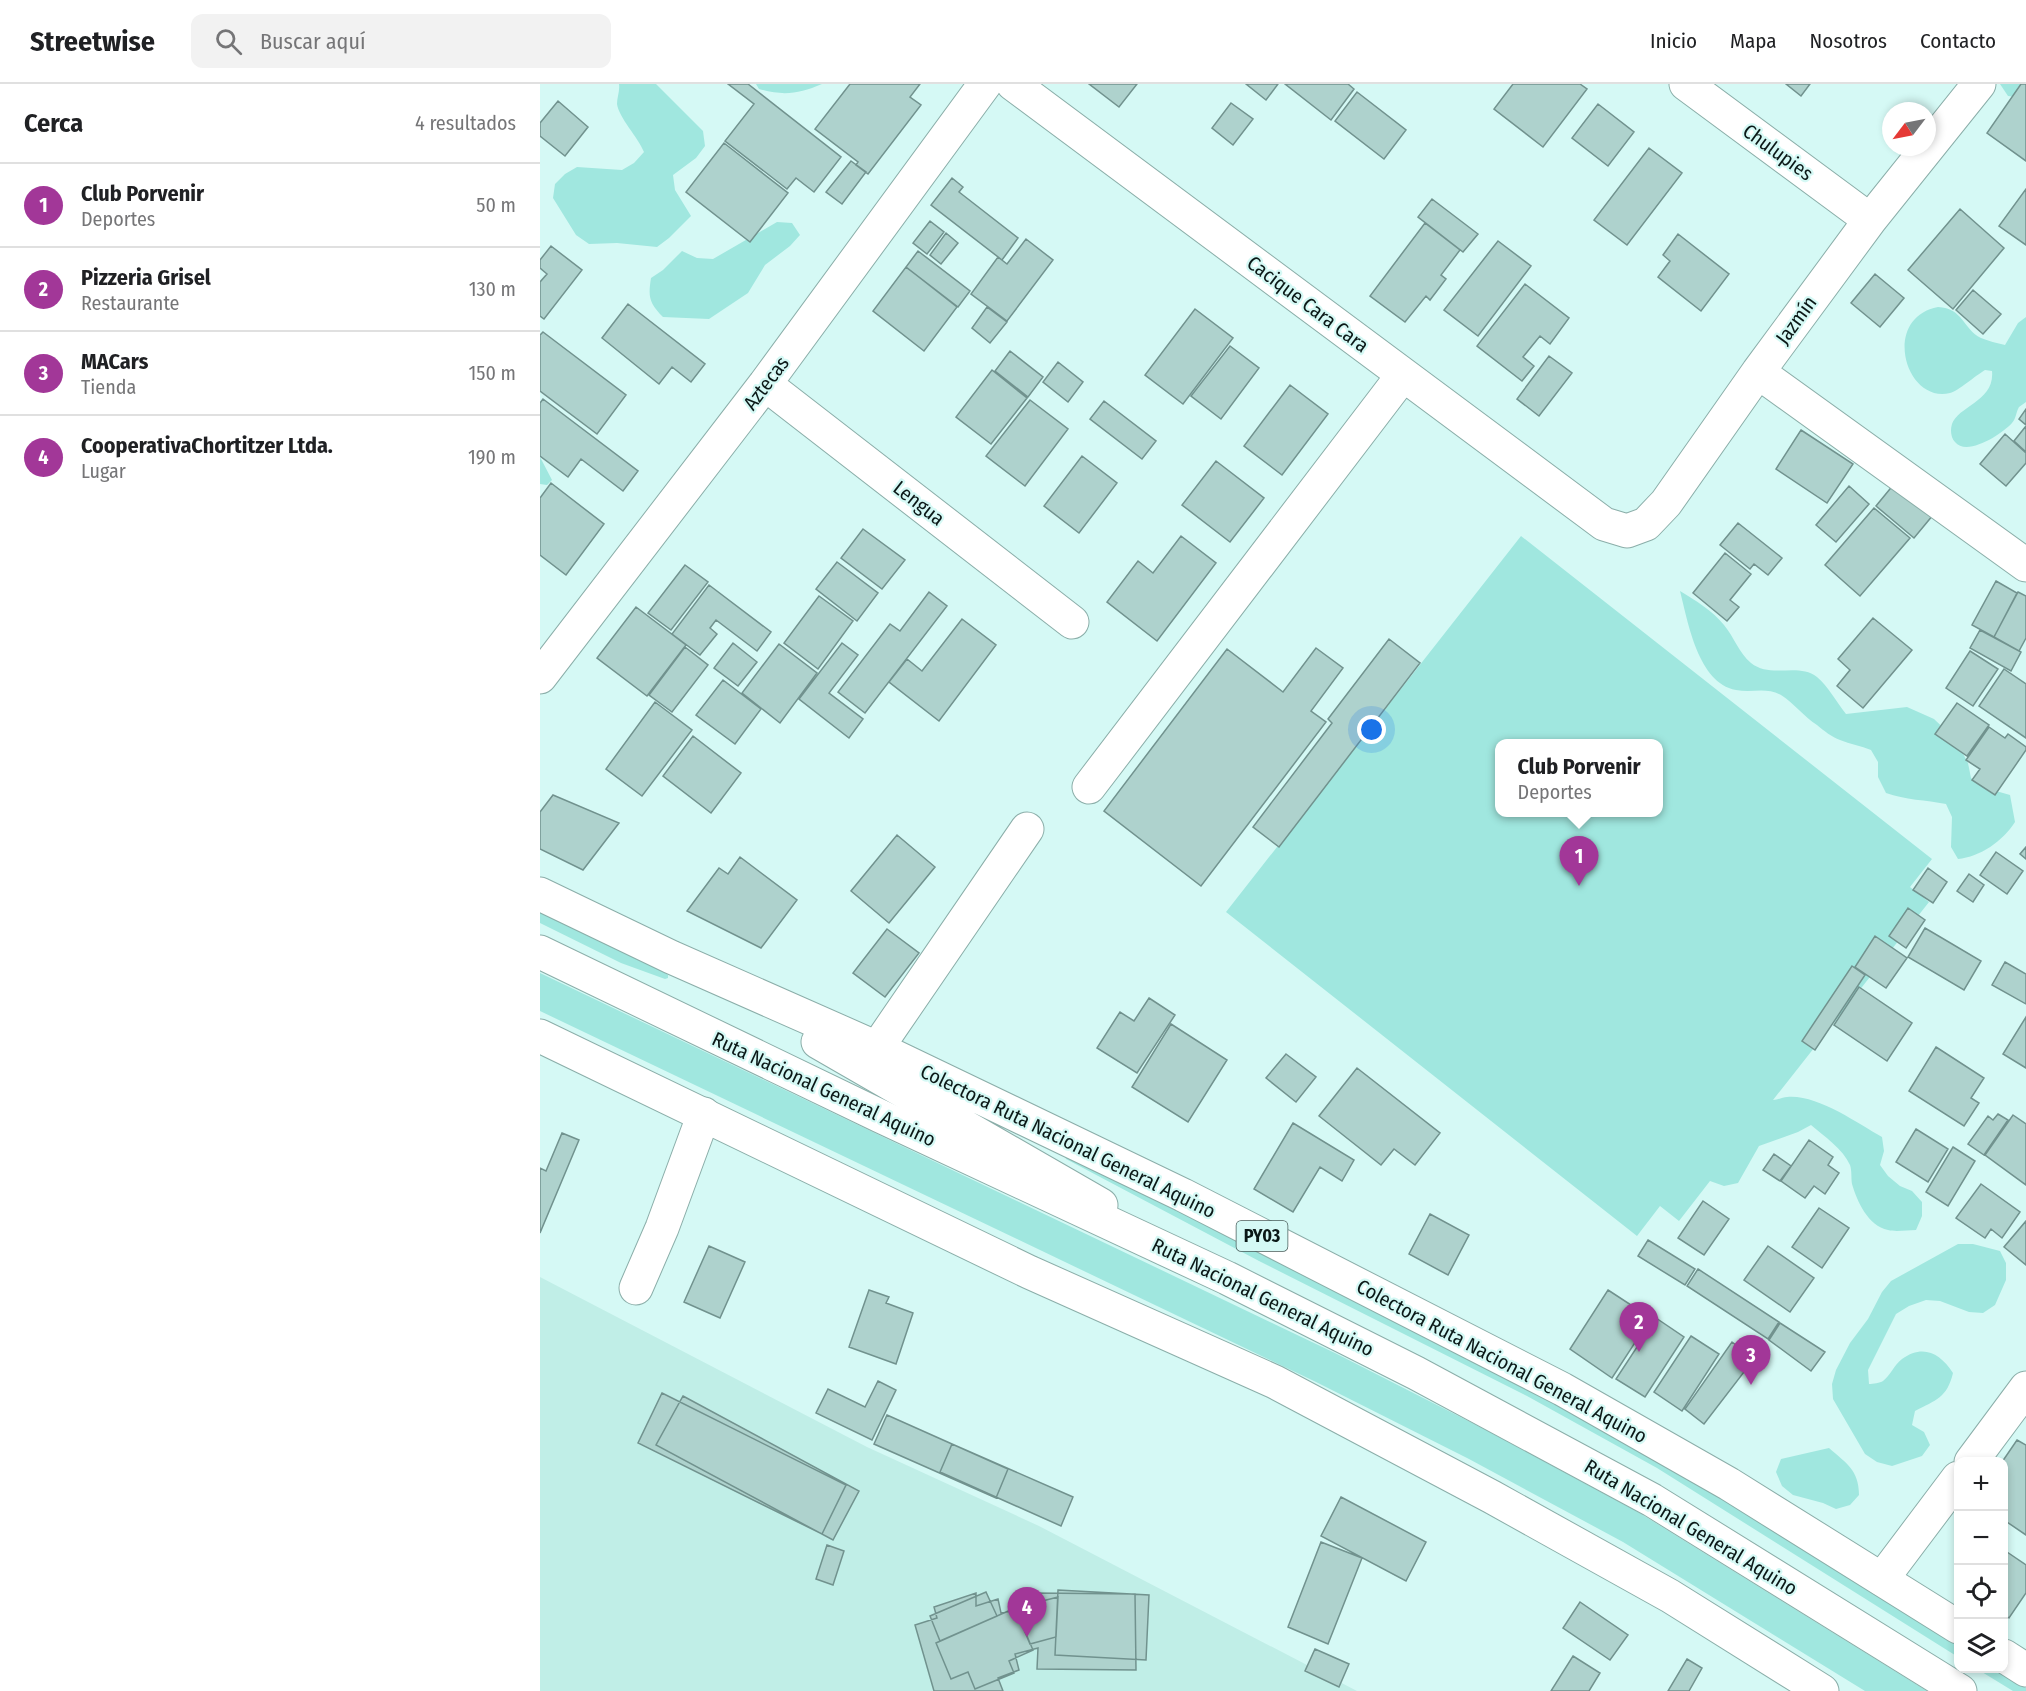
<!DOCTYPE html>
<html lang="es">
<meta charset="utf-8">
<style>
:root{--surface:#fff;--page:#f2f2f2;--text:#202124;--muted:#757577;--line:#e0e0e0;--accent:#a23798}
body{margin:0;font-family:"Fira Sans Condensed",sans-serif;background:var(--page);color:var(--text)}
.controls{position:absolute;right:18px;bottom:18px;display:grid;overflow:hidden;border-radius:12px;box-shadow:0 3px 9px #0003}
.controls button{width:54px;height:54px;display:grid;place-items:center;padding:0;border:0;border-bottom:2px solid var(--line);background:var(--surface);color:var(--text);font:30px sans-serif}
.compass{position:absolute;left:1342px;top:18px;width:54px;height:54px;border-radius:50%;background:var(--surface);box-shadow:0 3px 9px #0003;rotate:238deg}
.you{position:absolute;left:832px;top:646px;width:21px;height:21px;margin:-15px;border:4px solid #fff;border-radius:50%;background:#1a73e8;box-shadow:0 0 0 9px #1a73e833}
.badge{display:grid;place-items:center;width:39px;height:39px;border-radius:50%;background:var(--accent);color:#fff;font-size:20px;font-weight:700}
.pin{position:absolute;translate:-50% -50px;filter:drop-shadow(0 2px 3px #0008)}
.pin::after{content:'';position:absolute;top:32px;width:21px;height:18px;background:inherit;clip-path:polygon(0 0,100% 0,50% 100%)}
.popup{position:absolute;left:955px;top:655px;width:168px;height:78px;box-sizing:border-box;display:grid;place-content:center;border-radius:12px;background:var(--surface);filter:drop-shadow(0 2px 4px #0005);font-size:20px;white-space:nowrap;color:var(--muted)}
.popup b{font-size:22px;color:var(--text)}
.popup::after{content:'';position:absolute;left:50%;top:100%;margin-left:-12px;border:12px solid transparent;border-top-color:var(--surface)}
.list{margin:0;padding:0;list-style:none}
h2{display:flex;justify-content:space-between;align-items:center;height:78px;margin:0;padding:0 24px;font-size:26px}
h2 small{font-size:20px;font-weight:400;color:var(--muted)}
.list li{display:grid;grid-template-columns:39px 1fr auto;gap:18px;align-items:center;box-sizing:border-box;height:84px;padding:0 24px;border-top:2px solid var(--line)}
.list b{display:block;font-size:22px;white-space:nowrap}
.list p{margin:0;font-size:20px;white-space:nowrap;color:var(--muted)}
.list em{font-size:20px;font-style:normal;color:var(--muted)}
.icon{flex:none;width:33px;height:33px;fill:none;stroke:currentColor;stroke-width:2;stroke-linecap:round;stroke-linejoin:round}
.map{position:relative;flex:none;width:1486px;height:1607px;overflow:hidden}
header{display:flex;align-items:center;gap:36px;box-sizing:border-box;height:84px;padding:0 30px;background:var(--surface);border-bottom:2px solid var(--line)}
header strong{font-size:28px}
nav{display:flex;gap:33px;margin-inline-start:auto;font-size:21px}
.search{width:420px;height:54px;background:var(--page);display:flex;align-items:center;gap:15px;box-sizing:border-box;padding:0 21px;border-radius:12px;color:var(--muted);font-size:22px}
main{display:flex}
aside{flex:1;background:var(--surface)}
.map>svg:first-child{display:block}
.built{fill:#c0eee7}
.green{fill:#a0e7df;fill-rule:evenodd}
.building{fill:#aed2cd;stroke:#71928e;stroke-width:1.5}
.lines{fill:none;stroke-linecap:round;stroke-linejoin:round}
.minor-casing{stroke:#8baea9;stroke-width:35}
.major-casing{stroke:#8baea9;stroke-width:35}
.highway-casing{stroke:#8baea9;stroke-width:35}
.minor{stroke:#fff;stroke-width:33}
.major{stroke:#fff;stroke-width:33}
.highway{stroke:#fff;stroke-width:33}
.labels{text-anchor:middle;stroke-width:4.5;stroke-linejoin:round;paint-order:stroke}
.shield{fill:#d5f9f5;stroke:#485c5a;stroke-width:1.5}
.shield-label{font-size:18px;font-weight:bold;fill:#0b1817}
.street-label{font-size:20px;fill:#0b1817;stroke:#d5f9f5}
</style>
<header>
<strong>Streetwise</strong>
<div class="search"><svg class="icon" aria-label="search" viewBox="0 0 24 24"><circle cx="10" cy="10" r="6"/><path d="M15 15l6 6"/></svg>Buscar aquí</div>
<nav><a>Inicio</a><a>Mapa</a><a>Nosotros</a><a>Contacto</a></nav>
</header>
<main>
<aside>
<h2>Cerca<small>4 resultados</small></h2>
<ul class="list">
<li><span class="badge">1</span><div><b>Club Porvenir</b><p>Deportes</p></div><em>50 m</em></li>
<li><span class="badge">2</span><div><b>Pizzeria Grisel</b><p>Restaurante</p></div><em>130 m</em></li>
<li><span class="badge">3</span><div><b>MACars</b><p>Tienda</p></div><em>150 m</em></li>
<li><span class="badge">4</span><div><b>CooperativaChortitzer Ltda.</b><p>Lugar</p></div><em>190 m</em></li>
</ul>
</aside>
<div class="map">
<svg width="1486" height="1607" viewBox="0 0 1486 1607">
<rect width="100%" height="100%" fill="#d5f9f5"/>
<path class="built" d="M 0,1193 L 327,1363 L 499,1442 L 817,1607 L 0,1607 Z"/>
<path class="green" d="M 79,0 L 116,0 L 163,47 L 165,62 L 156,74 L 133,91 L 135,106 L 151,132 L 129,154 L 117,163 L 77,159 L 49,160 L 36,151 L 13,114 L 15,100 L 25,90 L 37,83 L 82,86 L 94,79 L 104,68 C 98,53 79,34 77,20 C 77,13 80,7 79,0 Z
M 216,0 L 282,0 C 259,10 243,12 219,5 Z
M 1460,0 L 1486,0 L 1483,14 L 1468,12 Z
M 237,138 L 252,139 L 260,151 L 250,162 L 225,181 L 208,209 L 169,235 L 123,233 C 109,219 108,213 111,194 L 123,186 L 142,167 L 157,174 L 173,175 Z
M 1398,223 C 1423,224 1423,245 1441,254 C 1448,257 1457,259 1465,261 L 1478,239 L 1486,233 L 1486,318 L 1479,323 C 1476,328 1476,335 1472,339 C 1462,350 1427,373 1415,358 C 1411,354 1410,346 1412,340 C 1418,322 1455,317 1452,287 L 1445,286 C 1435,292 1418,307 1410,309 C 1365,320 1341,234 1398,223 Z
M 0,373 L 12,396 L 7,401 L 0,400 Z
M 981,452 L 1392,775 L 1370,803 L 1389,818 L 1233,1016 C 1238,1016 1243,1013 1247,1013 C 1277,1010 1317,1039 1342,1053 L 1344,1067 L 1340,1081 L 1348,1092 L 1360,1102 L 1372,1107 L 1382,1118 L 1382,1132 L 1376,1146 C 1367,1146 1356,1148 1348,1146 C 1328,1142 1317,1117 1312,1100 C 1311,1094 1312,1087 1310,1081 C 1303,1065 1284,1052 1271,1041 L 1258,1048 L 1219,1062 L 1198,1099 L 1184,1102 L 1170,1097 L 1139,1137 L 1120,1122 L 1097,1152 L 686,828 ZM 960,660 L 1118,660 L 1118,728 L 960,728 Z
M 1140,507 C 1155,516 1173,527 1184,541 C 1194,553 1199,569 1211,579 C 1231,595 1258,578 1277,593 C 1288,602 1297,619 1306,630 L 1367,623 L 1394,635 L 1415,655 L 1428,679 L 1431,694 L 1442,703 L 1470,711 L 1475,738 C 1463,757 1440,773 1418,775 L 1411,763 L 1412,733 L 1406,720 C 1386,716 1365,716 1346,709 L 1338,693 L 1338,678 L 1331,666 C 1321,662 1310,660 1300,656 C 1292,653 1284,647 1277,641 C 1264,633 1254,619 1241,611 C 1227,603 1212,609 1196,606 C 1158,599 1148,538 1140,507 Z
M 0,828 L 124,888 L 128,891 L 128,894 L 125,895 L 81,879 L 0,839 Z
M 0,889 L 795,1269 L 946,1346 L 1098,1428 L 1387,1607 L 1325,1607 L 1083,1458 L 929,1375 L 776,1298 L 0,927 Z
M 528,1067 L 1121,1375 L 1418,1561 L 1418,1573 L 1117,1384 L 987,1312 L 719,1177 L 526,1075 L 525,1072 Z
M 1418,1160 L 1433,1160 L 1460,1167 L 1466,1179 L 1466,1196 L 1455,1221 L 1443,1229 L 1429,1228 L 1400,1217 L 1386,1216 L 1369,1222 L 1356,1230 L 1328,1286 L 1329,1300 C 1333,1300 1340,1299 1343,1297 C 1350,1292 1354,1281 1362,1275 C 1383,1260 1400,1269 1413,1289 C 1407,1314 1396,1316 1375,1327 L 1372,1341 L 1384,1348 L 1390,1361 L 1382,1372 L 1352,1382 L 1337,1378 L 1325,1370 L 1293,1315 L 1292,1300 L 1296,1286 L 1310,1259 L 1328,1235 L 1342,1208 L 1351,1197 Z
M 1289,1364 C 1306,1379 1319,1386 1319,1411 L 1310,1421 L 1296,1425 L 1283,1419 L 1253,1411 L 1242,1402 L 1236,1388 L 1241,1375 Z
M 1437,1585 L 1456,1585 L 1486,1604 L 1486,1607 L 1473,1607 Z"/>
<path class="building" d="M 188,0 L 208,0 L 301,73 L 274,108 L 256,94 L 247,105 L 185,57 L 214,20 Z
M 310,0 L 380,0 L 370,13 L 381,21 L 328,90 L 316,81 L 318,78 L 275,45 Z
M 549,0 L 597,0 L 579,23 Z
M 706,0 L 738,0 L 726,16 Z
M 745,0 L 808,0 L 814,5 L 791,36 Z
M 973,0 L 1040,0 L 1047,5 L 1003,63 L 954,25 Z
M 1246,0 L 1270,0 L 1261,12 Z
M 1481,0 L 1486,0 L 1486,77 L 1447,49 Z
M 817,8 L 866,46 L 844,75 L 795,37 Z
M 18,17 L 48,43 L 25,72 L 0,52 L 0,39 Z
M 691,19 L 713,35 L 693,61 L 672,44 Z
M 1058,20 L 1094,48 L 1068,82 L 1032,54 Z
M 184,59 L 248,109 L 210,158 L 146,108 Z
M 1109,64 L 1142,89 L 1087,161 L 1054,136 Z
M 311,77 L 326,88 L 302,120 L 286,108 Z
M 412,94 L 423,103 L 419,108 L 478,154 L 462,176 L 391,121 Z
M 1486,105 L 1486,161 L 1459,142 Z
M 892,115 L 938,150 L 923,168 L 878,133 Z
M 1420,125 L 1464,164 L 1413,225 L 1368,186 Z
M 390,137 L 404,148 L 387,170 L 373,159 Z
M 885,139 L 920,166 L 901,191 L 906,195 L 890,216 L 886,212 L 865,238 L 830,212 Z
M 406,149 L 418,159 L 401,180 L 390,171 Z
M 1138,150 L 1189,190 L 1161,227 L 1118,193 L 1130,177 L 1123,171 Z
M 486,155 L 513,176 L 467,237 L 431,210 L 458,173 L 467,180 Z
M 958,157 L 991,182 L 938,252 L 904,226 Z
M 11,162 L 42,186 L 4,235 L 0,232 L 0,198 L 7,190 L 0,184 L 0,176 Z
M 378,167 L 430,207 L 418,223 L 366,183 Z
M 366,183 L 417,223 L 384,267 L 333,227 Z
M 1335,190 L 1364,214 L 1340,243 L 1311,219 Z
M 985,200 L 1029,234 L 1010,260 L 1000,252 L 983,273 L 994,282 L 982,297 L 937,262 Z
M 1433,206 L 1461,230 L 1443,250 L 1416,226 Z
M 88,220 L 165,280 L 151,298 L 132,283 L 119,300 L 62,254 Z
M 447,223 L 467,238 L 450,259 L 432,244 Z
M 655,225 L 693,254 L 643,320 L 605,291 Z
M 3,248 L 86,311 L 57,350 L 0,307 L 0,251 Z
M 690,262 L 719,284 L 681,335 L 651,312 Z
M 470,267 L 503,293 L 488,313 L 455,287 Z
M 1009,272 L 1032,289 L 999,332 L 977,315 Z
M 518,278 L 543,298 L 528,318 L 503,298 Z
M 452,286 L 487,314 L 451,360 L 416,333 Z
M 750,301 L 788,330 L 742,391 L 704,362 Z
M 3,315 L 98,387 L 83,407 L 41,375 L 28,393 L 0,372 L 0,319 Z
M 490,316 L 528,345 L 485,402 L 446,372 Z
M 564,317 L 616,357 L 602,375 L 550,335 Z
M 1486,325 L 1486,341 L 1479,335 Z
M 1486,342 L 1486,368 L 1474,357 Z
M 1261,346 L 1313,380 L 1287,419 L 1236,385 Z
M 1465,350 L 1486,369 L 1486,379 L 1466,402 L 1440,380 Z
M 542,372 L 577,399 L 539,449 L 504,422 Z
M 676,377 L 724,414 L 690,458 L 642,421 Z
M 11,399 L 64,440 L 26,491 L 0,471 L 0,414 Z
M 1354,400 L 1393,431 L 1374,454 L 1336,422 Z
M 1309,402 L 1329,420 L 1296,458 L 1276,441 Z
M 1334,424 L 1370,454 L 1320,512 L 1285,481 Z
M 1198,439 L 1242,474 L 1228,491 L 1214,480 L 1210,485 L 1180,461 Z
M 323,445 L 365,476 L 342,505 L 301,474 Z
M 641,452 L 676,479 L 617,557 L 567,518 L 598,477 L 613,489 Z
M 1185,469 L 1211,490 L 1190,516 L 1199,523 L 1187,537 L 1153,509 Z
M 297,478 L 338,509 L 317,537 L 276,505 Z
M 145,481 L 168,498 L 131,546 L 108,529 Z
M 1456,497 L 1477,509 L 1454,553 L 1432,541 Z
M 169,501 L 231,548 L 217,567 L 176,536 L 170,544 L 177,550 L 160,571 L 132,550 Z
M 389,508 L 407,522 L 325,629 L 298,608 L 350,540 L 360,547 Z
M 1478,508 L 1486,512 L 1486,554 L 1479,567 L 1454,553 Z
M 279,512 L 313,537 L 278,585 L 244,559 Z
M 96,523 L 146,561 L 107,612 L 57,574 Z
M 1333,534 L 1372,566 L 1323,624 L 1297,602 L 1310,586 L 1298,575 Z
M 422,535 L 456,561 L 399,637 L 349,598 L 367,575 L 382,587 Z
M 1440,546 L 1481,568 L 1471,587 L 1430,564 Z
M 849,555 L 880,579 L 739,763 L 713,743 L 792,639 L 788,635 Z
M 193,559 L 217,578 L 198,602 L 174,584 Z
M 302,559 L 318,571 L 289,609 L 323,635 L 309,654 L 259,615 Z
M 239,560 L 277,589 L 240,639 L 202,609 Z
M 145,563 L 168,581 L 132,628 L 109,611 Z
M 776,564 L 803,584 L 771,627 L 786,638 L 661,802 L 564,727 L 687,565 L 743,608 Z
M 1430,567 L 1458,585 L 1433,622 L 1406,604 Z
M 1464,585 L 1486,600 L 1486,654 L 1439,622 Z
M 183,596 L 221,625 L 195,660 L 156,631 Z
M 115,618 L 152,646 L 102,712 L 66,685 Z
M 1417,619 L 1449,641 L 1427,672 L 1395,650 Z
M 1449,643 L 1465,654 L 1468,650 L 1486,663 L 1486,666 L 1455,711 L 1432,696 L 1440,685 L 1426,676 Z
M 153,652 L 201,689 L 171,729 L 123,692 Z
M 13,711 L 79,739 L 43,786 L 0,765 L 0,728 Z
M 357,751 L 395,783 L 349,839 L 311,807 Z
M 1486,763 L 1486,775 L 1480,770 Z
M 1456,768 L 1483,787 L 1467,810 L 1440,791 Z
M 200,773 L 257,816 L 221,864 L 147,827 L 179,784 L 188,790 Z
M 1388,784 L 1407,798 L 1393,819 L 1373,806 Z
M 1429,790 L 1444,801 L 1433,818 L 1417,807 Z
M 1368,824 L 1385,836 L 1366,864 L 1349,852 Z
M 1385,844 L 1441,877 L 1424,906 L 1368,873 Z
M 347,845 L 379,869 L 345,913 L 313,889 Z
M 1335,852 L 1367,874 L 1346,904 L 1315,883 Z
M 1465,878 L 1486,890 L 1486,920 L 1452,901 Z
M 1312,882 L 1325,891 L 1275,966 L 1262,957 Z
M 1319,903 L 1372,939 L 1347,977 L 1294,941 Z
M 609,914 L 635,931 L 597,989 L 557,964 L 580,928 L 594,937 Z
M 1486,933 L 1486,984 L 1463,970 Z
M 631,940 L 687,976 L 648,1038 L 592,1003 Z
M 1396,963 L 1444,994 L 1431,1014 L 1439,1019 L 1424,1042 L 1369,1007 Z
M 746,970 L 776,993 L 756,1018 L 726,994 Z
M 817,984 L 900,1049 L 875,1081 L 854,1065 L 841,1081 L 779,1032 Z
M 1458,1030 L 1468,1036 L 1444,1071 L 1428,1060 L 1448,1032 L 1453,1036 Z
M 1473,1031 L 1486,1040 L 1486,1101 L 1445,1071 Z
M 753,1039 L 814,1076 L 802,1097 L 780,1083 L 753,1128 L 714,1105 Z
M 1376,1045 L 1408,1065 L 1388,1098 L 1356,1078 Z
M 22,1049 L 39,1056 L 0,1149 L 0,1084 L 6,1087 Z
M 1269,1056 L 1293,1073 L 1288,1081 L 1299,1089 L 1285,1110 L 1274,1102 L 1265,1114 L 1241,1097 Z
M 1413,1063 L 1435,1077 L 1408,1122 L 1386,1108 Z
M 1234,1070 L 1251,1082 L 1240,1097 L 1223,1086 Z
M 1441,1100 L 1480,1128 L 1462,1154 L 1451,1145 L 1445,1154 L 1416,1134 Z
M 1163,1117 L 1189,1135 L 1164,1171 L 1138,1154 Z
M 1279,1124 L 1309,1144 L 1282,1184 L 1252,1163 Z
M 890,1130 L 929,1151 L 908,1191 L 869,1170 Z
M 1486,1137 L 1486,1181 L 1464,1163 Z
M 1108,1156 L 1155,1185 L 1145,1201 L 1098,1172 Z
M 169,1162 L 205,1178 L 180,1234 L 144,1218 Z
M 1228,1162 L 1274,1194 L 1250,1228 L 1204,1196 Z
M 1158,1185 L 1239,1238 L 1228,1255 L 1147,1202 Z
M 329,1206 L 349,1213 L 346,1219 L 373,1229 L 356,1280 L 309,1263 Z
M 1068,1206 L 1111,1234 L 1072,1294 L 1030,1265 Z
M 1116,1234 L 1144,1253 L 1105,1313 L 1076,1295 Z
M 1240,1239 L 1285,1268 L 1271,1287 L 1229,1256 Z
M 1151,1252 L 1179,1270 L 1142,1327 L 1114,1308 Z
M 1192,1258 L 1214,1275 L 1164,1340 L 1145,1325 Z
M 338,1297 L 356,1306 L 332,1356 L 276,1329 L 288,1305 L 325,1323 Z
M 122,1309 L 306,1401 L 282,1450 L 98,1359 Z
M 143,1312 L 319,1407 L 293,1456 L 116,1361 Z
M 347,1331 L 468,1385 L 456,1414 L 334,1360 Z
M 1477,1356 L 1486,1361 L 1486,1451 L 1464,1436 L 1464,1378 L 1462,1378 Z
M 412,1360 L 533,1413 L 521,1442 L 400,1388 Z
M 801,1413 L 886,1458 L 866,1497 L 781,1452 Z
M 781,1458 L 822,1474 L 788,1560 L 748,1543 Z
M 287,1461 L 304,1467 L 293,1501 L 276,1495 Z
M 1467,1468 L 1486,1481 L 1486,1509 L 1469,1534 L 1464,1530 L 1464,1474 Z
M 518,1506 L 609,1511 L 606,1576 L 515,1571 Z
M 446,1508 L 457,1532 L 400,1557 L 390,1532 Z
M 436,1509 L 436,1522 L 458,1515 L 461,1529 L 496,1523 L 494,1509 L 595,1510 L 596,1586 L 497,1585 L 498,1564 L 475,1570 L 479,1586 L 458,1594 L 463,1607 L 394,1607 L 375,1541 L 397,1534 L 394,1523 Z
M 518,1513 L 516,1553 L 490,1560 L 475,1524 Z
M 1040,1518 L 1088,1551 L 1070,1576 L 1023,1544 Z
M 475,1524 L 493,1566 L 469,1577 L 474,1589 L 435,1605 L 428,1588 L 411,1595 L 396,1559 Z
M 775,1565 L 809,1580 L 799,1603 L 765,1587 Z
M 1033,1572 L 1060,1589 L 1049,1607 L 1011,1607 Z
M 1147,1575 L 1162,1584 L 1149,1607 L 1128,1607 Z"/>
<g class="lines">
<defs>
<path id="minor" d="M 473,0 L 1064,440 L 1087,447 L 1106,440 L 1126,419 L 1218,288 L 1330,136 L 1439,0
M 1146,0 L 1330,136
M 1218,288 L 1486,481
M 225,300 L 532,538
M 0,593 L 225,300 L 445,0
M 549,703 L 863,291
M 337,964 L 487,745
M 96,1204 L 122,1144 L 164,1030
M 1431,1378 L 1486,1304
M 1342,1495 L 1418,1394"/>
<path id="major" d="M 0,810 L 131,873 L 337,964 L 643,1111 L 1022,1305 L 1189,1400 L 1418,1543
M 278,958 L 561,1121
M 1464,1572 L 1486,1586"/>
<path id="highway" d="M 0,868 L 340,1032 L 687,1194 L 876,1289 L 1112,1416 L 1420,1607
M 0,952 L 489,1188 L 735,1298 L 952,1413 L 1130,1512 L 1282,1607"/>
</defs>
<use href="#minor" class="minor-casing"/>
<use href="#major" class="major-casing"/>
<use href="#highway" class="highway-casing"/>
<use href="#minor" class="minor"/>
<use href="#major" class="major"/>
<use href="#highway" class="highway"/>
</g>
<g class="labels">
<rect class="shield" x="696.5" y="1137" width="51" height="30" rx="4.5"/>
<g class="shield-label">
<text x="722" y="1158">PY03</text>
</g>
<g class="street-label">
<text transform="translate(1238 68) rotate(36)" y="7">Chulupies</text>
<text transform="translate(768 220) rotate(37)" y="7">Cacique Cara Cara</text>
<text transform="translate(1256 236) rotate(-54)" y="7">Jazmín</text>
<text transform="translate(226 299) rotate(-53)" y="7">Aztecas</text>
<text transform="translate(379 419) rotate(38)" y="7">Lengua</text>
<text transform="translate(284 1005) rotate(25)" y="7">Ruta Nacional General Aquino</text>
<text transform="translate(528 1057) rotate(26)" y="7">Colectora Ruta Nacional General Aquino</text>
<text transform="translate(723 1213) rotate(26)" y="7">Ruta Nacional General Aquino</text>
<text transform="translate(962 1277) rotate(28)" y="7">Colectora Ruta Nacional General Aquino</text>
<text transform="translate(1151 1443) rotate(31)" y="7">Ruta Nacional General Aquino</text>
</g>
</g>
</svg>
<div class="controls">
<button>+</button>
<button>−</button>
<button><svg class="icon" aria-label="locate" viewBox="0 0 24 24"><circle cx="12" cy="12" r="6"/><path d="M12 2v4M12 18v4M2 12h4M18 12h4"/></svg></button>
<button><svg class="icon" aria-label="layers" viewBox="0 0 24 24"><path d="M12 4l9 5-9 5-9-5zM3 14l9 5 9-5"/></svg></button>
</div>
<svg class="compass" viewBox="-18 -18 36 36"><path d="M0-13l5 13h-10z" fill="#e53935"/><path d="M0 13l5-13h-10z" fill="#757577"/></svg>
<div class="you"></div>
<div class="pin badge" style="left:1039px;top:802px">1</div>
<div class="popup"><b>Club Porvenir</b>Deportes</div>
<div class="pin badge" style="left:1099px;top:1268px">2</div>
<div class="pin badge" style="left:1211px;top:1301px">3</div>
<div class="pin badge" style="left:487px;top:1553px">4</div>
</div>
</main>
